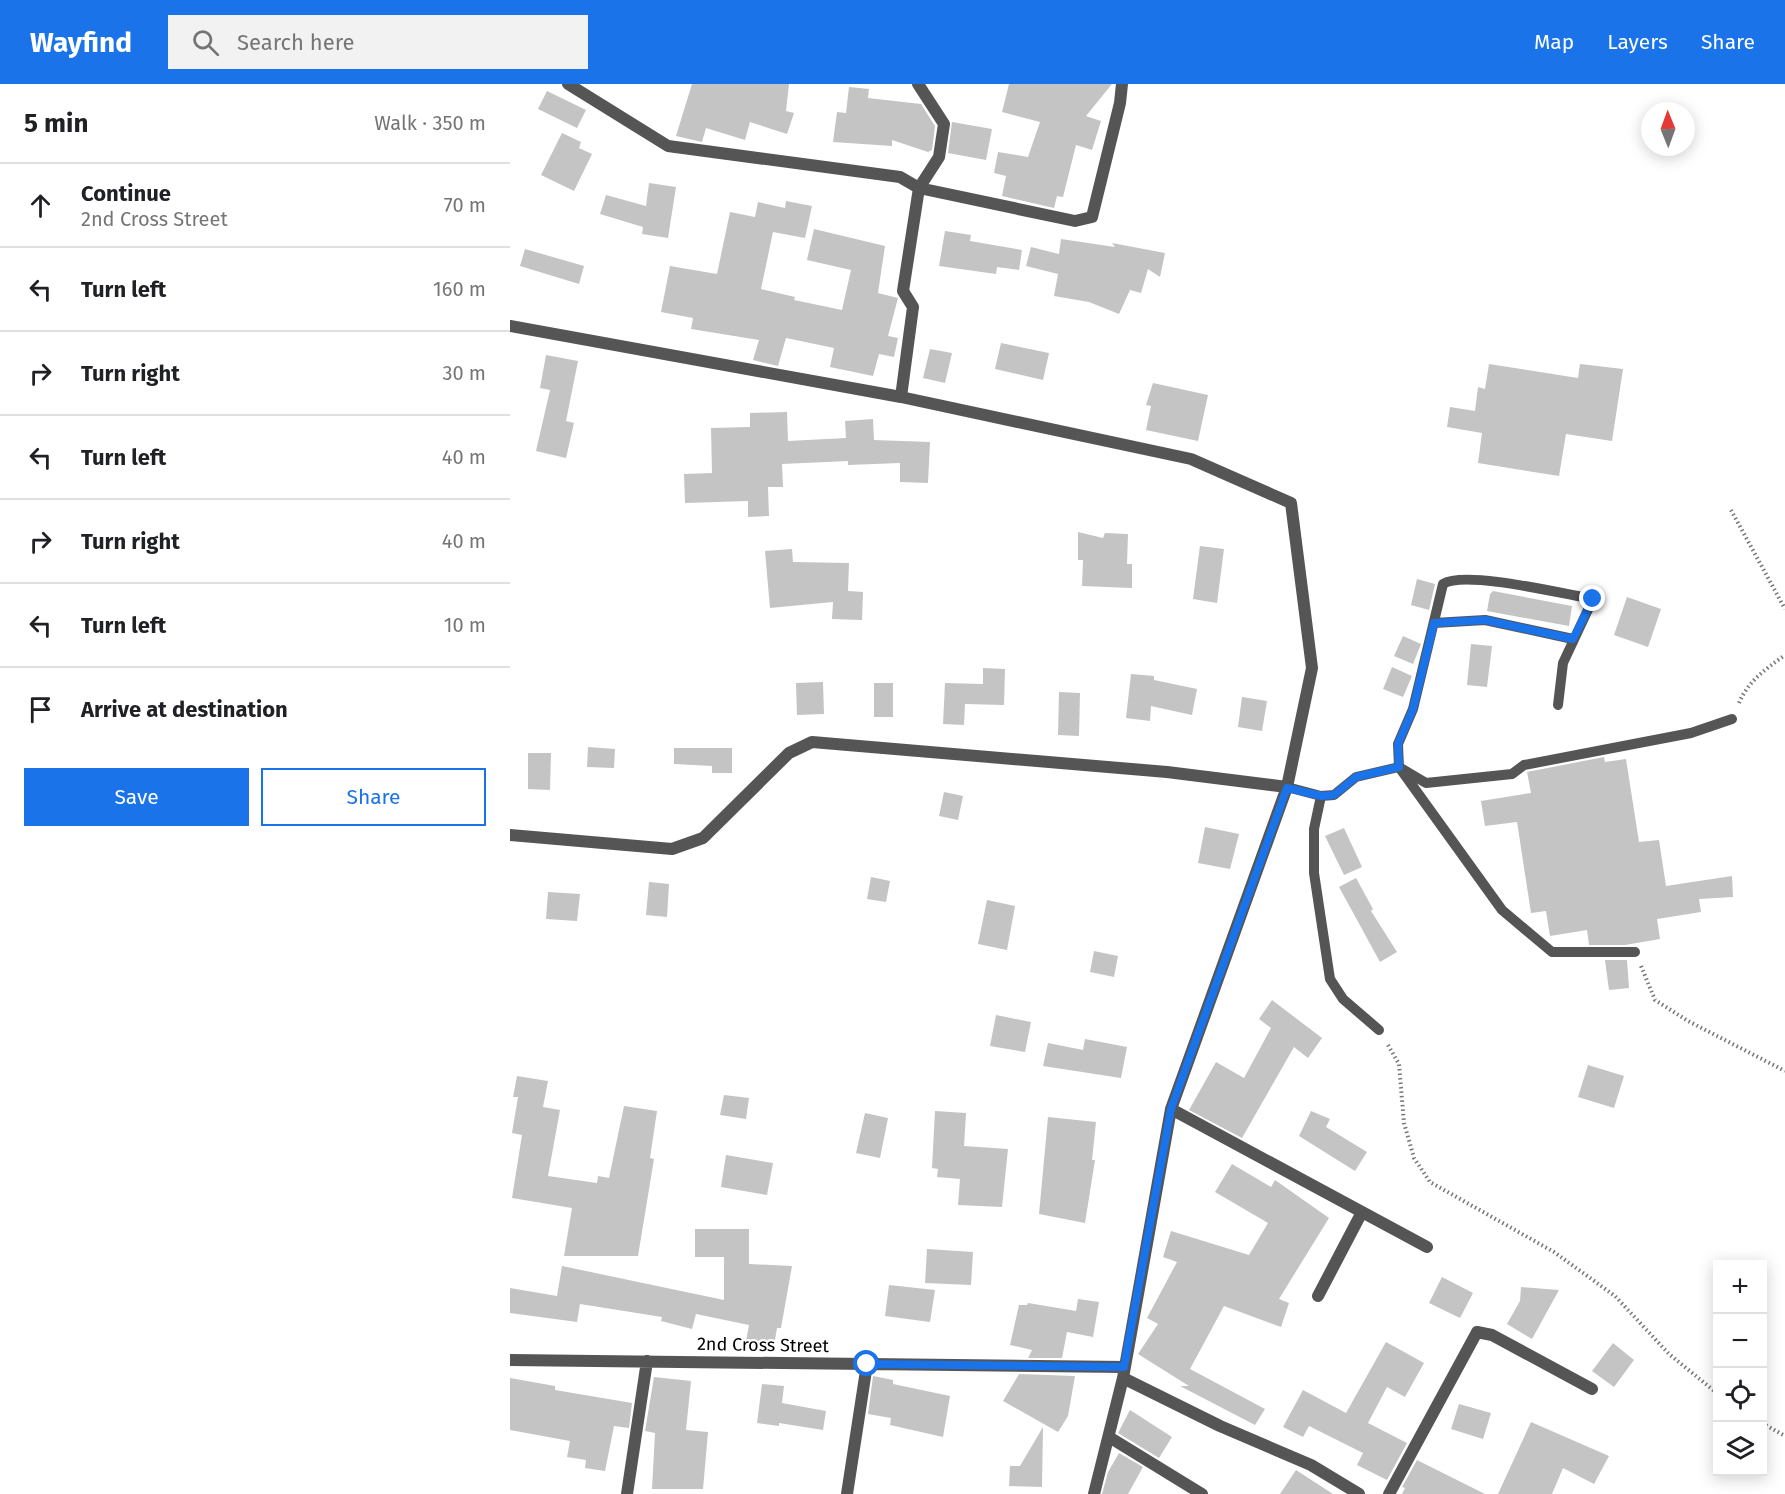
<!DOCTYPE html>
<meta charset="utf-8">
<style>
:root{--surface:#fff;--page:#f2f2f2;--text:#202124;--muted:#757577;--line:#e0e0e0;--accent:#1a73e8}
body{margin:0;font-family:"Fira Sans",sans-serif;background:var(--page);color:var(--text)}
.controls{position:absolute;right:18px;bottom:18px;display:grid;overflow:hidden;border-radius:0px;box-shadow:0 3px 15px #0003}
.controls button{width:54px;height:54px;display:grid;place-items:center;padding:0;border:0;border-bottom:2px solid var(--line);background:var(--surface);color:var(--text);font:30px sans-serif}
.compass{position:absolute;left:1131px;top:18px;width:54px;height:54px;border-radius:50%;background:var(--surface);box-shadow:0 3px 15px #0003;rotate:359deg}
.stop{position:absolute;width:18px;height:18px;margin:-14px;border:4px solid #1a73e8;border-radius:50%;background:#fff}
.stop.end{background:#1a73e8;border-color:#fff;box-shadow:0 2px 6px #0008}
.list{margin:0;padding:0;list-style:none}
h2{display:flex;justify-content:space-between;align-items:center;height:78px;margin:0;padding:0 24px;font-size:26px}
h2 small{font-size:20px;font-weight:400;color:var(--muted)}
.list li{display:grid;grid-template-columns:39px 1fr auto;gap:18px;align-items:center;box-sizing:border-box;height:84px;padding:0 24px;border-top:2px solid var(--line)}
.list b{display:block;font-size:22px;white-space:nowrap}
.list p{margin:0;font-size:20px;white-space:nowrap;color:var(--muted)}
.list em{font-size:20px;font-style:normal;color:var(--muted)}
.actions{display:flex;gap:12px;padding:18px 24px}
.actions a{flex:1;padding:14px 0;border:2px solid var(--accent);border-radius:0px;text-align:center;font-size:21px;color:var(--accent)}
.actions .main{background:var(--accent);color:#fff}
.icon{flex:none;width:33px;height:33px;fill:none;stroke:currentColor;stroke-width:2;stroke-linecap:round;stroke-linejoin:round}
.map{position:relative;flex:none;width:1275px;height:1410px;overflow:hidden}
header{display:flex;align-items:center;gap:36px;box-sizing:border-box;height:84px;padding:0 30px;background:var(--accent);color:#fff}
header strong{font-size:28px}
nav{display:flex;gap:33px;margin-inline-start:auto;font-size:21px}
.search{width:420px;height:54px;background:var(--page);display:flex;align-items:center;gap:15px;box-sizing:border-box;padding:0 21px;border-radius:0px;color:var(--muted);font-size:22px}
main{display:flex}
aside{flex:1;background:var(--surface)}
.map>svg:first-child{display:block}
.building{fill:#c4c4c4}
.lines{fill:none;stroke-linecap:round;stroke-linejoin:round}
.path{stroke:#777;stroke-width:4;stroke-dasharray:1.5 3;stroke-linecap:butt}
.lane{stroke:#555;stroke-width:10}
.street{stroke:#555;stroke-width:12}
.route{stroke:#1a73e8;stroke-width:8}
.labels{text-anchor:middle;stroke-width:4.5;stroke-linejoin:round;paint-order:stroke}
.street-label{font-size:18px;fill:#000;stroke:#fff}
</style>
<header>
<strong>Wayfind</strong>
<div class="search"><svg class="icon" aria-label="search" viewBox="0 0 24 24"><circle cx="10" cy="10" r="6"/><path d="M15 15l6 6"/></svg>Search here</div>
<nav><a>Map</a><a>Layers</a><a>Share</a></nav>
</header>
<main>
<aside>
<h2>5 min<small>Walk · 350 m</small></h2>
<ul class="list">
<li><svg class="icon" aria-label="ahead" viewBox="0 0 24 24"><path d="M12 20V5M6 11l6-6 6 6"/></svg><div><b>Continue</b><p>2nd Cross Street</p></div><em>70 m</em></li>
<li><svg class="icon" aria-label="left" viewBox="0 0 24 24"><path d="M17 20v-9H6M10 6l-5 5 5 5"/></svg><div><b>Turn left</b></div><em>160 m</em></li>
<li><svg class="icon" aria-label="right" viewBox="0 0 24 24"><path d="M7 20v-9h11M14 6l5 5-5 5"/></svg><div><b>Turn right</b></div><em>30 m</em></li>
<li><svg class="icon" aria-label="left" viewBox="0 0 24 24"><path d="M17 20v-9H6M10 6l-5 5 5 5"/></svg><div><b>Turn left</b></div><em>40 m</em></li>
<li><svg class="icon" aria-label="right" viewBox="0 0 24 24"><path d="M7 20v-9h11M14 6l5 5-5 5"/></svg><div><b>Turn right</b></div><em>40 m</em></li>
<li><svg class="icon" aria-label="left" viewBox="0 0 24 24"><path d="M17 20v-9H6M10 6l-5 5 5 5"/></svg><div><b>Turn left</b></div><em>10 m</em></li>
<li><svg class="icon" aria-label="arrive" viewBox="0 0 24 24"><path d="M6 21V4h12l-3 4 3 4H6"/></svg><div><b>Arrive at destination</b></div></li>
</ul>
<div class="actions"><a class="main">Save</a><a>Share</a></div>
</aside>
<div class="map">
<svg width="1275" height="1410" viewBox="0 0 1275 1410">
<rect width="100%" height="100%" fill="#fff"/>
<path class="building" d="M 182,0 L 279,0 L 276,27 L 284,29 L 277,50 L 240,38 L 235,56 L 196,44 L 192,58 L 166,52 Z
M 499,0 L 602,0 L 576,32 L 591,37 L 582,66 L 566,61 L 553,113 L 547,112 L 544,124 L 492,112 L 496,92 L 484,89 L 488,68 L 518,73 L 530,38 L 492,28 Z
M 339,3 L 359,5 L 358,14 L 411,20 L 425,42 L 422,66 L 418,68 L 382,56 L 382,62 L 323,58 L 327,28 L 336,29 Z
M 37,7 L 76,26 L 67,44 L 28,25 Z
M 442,38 L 482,45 L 476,76 L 438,69 Z
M 52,49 L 71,58 L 69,64 L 82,70 L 64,107 L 31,91 Z
M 139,99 L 166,103 L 158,154 L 132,150 L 133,143 L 90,130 L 96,111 L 136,122 Z
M 276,117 L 302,122 L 295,154 L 263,148 L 251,205 L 285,213 L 284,216 L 332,226 L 341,186 L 297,176 L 304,145 L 375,162 L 368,209 L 388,214 L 378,252 L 388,254 L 384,273 L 369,270 L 363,292 L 320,283 L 324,264 L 276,254 L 268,282 L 243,276 L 249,256 L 181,245 L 183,234 L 151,228 L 160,182 L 207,190 L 220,128 L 245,133 L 248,118 L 275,124 Z
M 435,147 L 461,151 L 460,157 L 512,166 L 509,186 L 487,183 L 486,190 L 429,182 Z
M 551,155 L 605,163 L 602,159 L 655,169 L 650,193 L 638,185 L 631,209 L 620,206 L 609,230 L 579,218 L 544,212 L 548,190 L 516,182 L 521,163 L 549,170 Z
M 15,165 L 74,182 L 69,200 L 10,182 Z
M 491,259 L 539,269 L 533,296 L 485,285 Z
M 420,265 L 442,269 L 435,299 L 413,294 Z
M 36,271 L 68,277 L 56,337 L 64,339 L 56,374 L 26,367 L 40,306 L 30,304 Z
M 979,280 L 1068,294 L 1070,280 L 1113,285 L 1102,357 L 1056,350 L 1049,392 L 968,379 L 972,349 L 937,343 L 940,323 L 965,327 L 968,303 L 975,305 Z
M 643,299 L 698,311 L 688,357 L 636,346 L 641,322 L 636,321 Z
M 277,328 L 278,357 L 336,354 L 335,337 L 363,335 L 364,356 L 420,358 L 418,399 L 390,398 L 390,379 L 338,381 L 338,377 L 272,380 L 273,403 L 258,403 L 259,432 L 238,433 L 238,417 L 175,419 L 174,390 L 202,389 L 201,344 L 240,343 L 240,329 Z
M 568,448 L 593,454 L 595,449 L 618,450 L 617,480 L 622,480 L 622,504 L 572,502 L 573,476 L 568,476 Z
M 690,462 L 714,465 L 707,519 L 683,515 Z
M 282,465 L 283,478 L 339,479 L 338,507 L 353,508 L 352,536 L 322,535 L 323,518 L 260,524 L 255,467 Z
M 907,495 L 925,500 L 919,526 L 901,521 Z
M 983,507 L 1062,522 L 1059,542 L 977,527 L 980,510 Z
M 1117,513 L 1151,525 L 1138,563 L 1104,551 Z
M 893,552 L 911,560 L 903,580 L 884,572 Z
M 961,560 L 982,562 L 977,603 L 957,601 Z
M 882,583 L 902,592 L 893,613 L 873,605 Z
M 473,584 L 495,585 L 494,621 L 455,620 L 454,641 L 433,640 L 435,599 L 473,600 Z
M 621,590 L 644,592 L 644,596 L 687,605 L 682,631 L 641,622 L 640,637 L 616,634 Z
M 313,598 L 314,630 L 287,631 L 286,599 Z
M 364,599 L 383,599 L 383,633 L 364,633 Z
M 549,608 L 570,609 L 569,652 L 548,651 Z
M 732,613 L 757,617 L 752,647 L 728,643 Z
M 78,663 L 105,665 L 104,684 L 77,683 Z
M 164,664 L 222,664 L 222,689 L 202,689 L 202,682 L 164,680 Z
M 18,669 L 41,669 L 40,706 L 18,705 Z
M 1094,673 L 1095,678 L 1116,675 L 1129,758 L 1149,756 L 1156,802 L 1222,792 L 1223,813 L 1189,815 L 1191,828 L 1147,835 L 1150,855 L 1115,861 L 1079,861 L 1077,846 L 1040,852 L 1036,827 L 1021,829 L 1007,738 L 975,742 L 971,717 L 1021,709 L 1017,688 Z
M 434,708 L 453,712 L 448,736 L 429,732 Z
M 695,743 L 729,750 L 720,785 L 688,779 Z
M 834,744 L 852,783 L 834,791 L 815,752 Z
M 361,793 L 380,797 L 376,818 L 357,815 Z
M 846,794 L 863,825 L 861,827 L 887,868 L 870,878 L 829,803 Z
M 139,798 L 159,800 L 157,833 L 136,831 Z
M 38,808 L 70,810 L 67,837 L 36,835 Z
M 477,816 L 505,822 L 497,866 L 468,860 Z
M 584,867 L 608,872 L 604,893 L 580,888 Z
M 1095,876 L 1117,876 L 1119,904 L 1099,906 Z
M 762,916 L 812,954 L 798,974 L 784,963 L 732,1054 L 679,1026 L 706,978 L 734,994 L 761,944 L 749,935 Z
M 486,931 L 521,938 L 515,968 L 480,962 Z
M 575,955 L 617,963 L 611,994 L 533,982 L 538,959 L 573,966 Z
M 1078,981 L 1114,992 L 1104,1024 L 1068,1013 Z
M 7,992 L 38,997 L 33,1023 L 50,1026 L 38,1092 L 87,1099 L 88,1092 L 99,1094 L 114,1022 L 147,1027 L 140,1074 L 144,1075 L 128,1172 L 54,1172 L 62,1124 L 2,1114 L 12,1051 L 2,1049 L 8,1013 L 3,1013 Z
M 214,1011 L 239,1014 L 236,1035 L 210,1031 Z
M 425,1027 L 456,1029 L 454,1062 L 498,1065 L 492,1123 L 448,1121 L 450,1095 L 427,1093 L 428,1085 L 422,1084 Z
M 801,1027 L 820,1035 L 816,1043 L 857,1068 L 845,1087 L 789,1052 Z
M 355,1029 L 378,1034 L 370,1074 L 346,1069 Z
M 538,1033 L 586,1038 L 582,1076 L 585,1076 L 575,1139 L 529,1130 Z
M 216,1071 L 263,1079 L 257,1111 L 211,1103 Z
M 722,1080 L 761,1103 L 765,1096 L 819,1134 L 769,1215 L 779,1219 L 771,1243 L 714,1222 L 680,1285 L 755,1325 L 745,1341 L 670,1302 L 679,1302 L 628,1270 L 648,1240 L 637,1234 L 667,1178 L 653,1173 L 661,1147 L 739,1171 L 758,1139 L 705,1108 Z
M 185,1145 L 239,1145 L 239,1180 L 282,1182 L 271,1244 L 267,1244 L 264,1262 L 236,1257 L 239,1241 L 186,1230 L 182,1245 L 151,1237 L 152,1233 L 70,1220 L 67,1238 L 0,1229 L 0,1204 L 47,1212 L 52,1182 L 214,1216 L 214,1173 L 185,1173 Z
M 417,1165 L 463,1168 L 461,1201 L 415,1199 Z
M 932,1193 L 963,1209 L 950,1234 L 919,1219 Z
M 379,1201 L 425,1206 L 420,1238 L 375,1232 Z
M 1011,1203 L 1049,1206 L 1022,1255 L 997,1240 L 1010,1217 Z
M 568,1215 L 589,1218 L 583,1253 L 557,1248 L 552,1274 L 518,1274 L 522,1266 L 500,1261 L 509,1221 L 517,1221 L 518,1219 L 566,1227 Z
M 876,1258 L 914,1279 L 895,1313 L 877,1303 L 858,1339 L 897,1359 L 877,1396 L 847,1381 L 853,1369 L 799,1342 L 793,1353 L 773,1343 L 793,1306 L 836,1329 Z
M 1103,1259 L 1124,1276 L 1104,1303 L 1082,1287 Z
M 509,1290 L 565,1292 L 558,1332 L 548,1348 L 493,1317 Z
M 363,1292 L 383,1296 L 383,1300 L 440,1312 L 433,1353 L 380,1341 L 381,1334 L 358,1330 Z
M 144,1293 L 181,1297 L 176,1346 L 198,1348 L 193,1405 L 142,1405 L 145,1349 L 135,1347 Z
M 0,1294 L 45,1302 L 45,1306 L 122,1319 L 119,1344 L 104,1342 L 95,1387 L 75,1384 L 76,1376 L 57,1373 L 60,1357 L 0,1346 Z
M 252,1300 L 274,1302 L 272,1319 L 316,1327 L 313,1346 L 269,1339 L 269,1342 L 247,1339 Z
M 949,1320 L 981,1329 L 973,1355 L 941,1345 Z
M 620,1326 L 662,1353 L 649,1374 L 608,1349 Z
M 1021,1338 L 1099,1372 L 1084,1400 L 1053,1384 L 1042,1410 L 988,1410 Z
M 533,1343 L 532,1403 L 499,1402 L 500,1382 L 510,1382 Z
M 609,1369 L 633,1383 L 618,1410 L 592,1410 L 598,1388 Z
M 907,1376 L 975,1410 L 892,1410 L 895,1404 L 892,1403 Z
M 786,1386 L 823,1410 L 770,1410 Z"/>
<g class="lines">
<path class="path" d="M 1221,426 L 1275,525
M 1229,619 C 1238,597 1256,585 1275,571
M 1131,882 L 1145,916 L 1178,937 L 1275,987
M 878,961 L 889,980 L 894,1039 L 904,1074 L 920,1098 L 1044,1168 L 1105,1212 L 1159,1270 L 1208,1310
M 1252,1339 L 1275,1352"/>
<path class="lane" d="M 924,539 L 975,536 L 1063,555
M 1048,621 L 1053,579 L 1083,515 C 1053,510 955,486 933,500 L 903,625 L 888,660 L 889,683 L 992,826 L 1042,868 L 1125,868
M 777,703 L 811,712 L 824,711 L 846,693 L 889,683 L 916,699 L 1002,690 L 1014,681 L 1181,649 L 1222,635
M 811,712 L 804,745 L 804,789 L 820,895 L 833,915 L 869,946"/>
<path class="street" d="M 58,0 L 158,62 L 390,93 L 409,104 L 565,137 L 582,133 L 610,19 L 612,0
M 0,242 L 391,313 L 681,375 L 781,419 L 802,584 L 777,703
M 391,313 L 403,223 L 393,207 L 409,104 L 429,73 L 434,40 L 408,0
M 0,751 L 162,765 L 193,754 L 279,669 L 302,658 L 657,688 L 777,703 L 661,1025 L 613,1294 L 584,1410
M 661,1025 L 917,1163
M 808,1212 L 852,1128
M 0,1276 L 614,1283
M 613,1294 L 710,1342 L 801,1381 L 849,1410
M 599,1353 L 692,1410
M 117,1410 L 137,1277
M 337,1410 L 357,1280
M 879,1410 L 967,1248 L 982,1251 L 1082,1305"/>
</g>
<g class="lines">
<path class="route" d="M 357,1280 L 614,1283 L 661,1025 L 777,704 L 812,712 L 824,711 L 846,693 L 889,683 L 888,660 L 903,625 L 924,539 L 975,536 L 1063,555 L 1083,515"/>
</g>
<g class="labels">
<g class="street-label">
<text transform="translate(253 1261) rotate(1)" y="6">2nd Cross Street</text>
</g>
</g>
</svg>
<div class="controls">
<button>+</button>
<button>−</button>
<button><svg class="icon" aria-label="locate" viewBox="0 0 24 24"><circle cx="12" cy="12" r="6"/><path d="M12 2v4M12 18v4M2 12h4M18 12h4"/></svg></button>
<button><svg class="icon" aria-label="layers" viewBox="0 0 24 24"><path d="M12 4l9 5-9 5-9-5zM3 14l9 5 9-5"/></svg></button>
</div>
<svg class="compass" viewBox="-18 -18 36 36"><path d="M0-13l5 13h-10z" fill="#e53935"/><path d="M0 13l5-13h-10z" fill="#757577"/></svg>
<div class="stop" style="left:357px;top:1280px"></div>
<div class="stop end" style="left:1083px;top:515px"></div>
</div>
</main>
